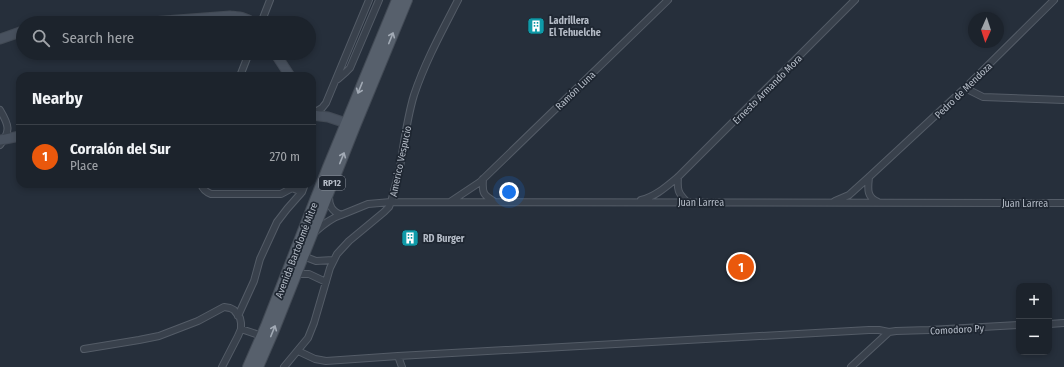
<!DOCTYPE html>
<meta charset="utf-8">
<style>
:root{--surface:#1c232c;--page:#252b34;--text:#f1f3f6;--muted:#a0a4a9;--line:#3a4048;--accent:#ea580c}
body{margin:0;font-family:"Fira Sans Condensed",sans-serif;background:var(--page);color:var(--text)}
.controls{position:absolute;right:12px;bottom:12px;display:grid;overflow:hidden;border-radius:8px;box-shadow:0 2px 6px #0003}
.controls button{width:36px;height:36px;display:grid;place-items:center;padding:0;border:0;border-bottom:1px solid var(--line);background:var(--surface);color:var(--text);font:20px sans-serif}
.compass{position:absolute;left:968px;top:12px;width:36px;height:36px;border-radius:50%;background:var(--surface);box-shadow:0 2px 6px #0003;rotate:183deg}
.you{position:absolute;left:509px;top:192px;width:14px;height:14px;margin:-10px;border:3px solid #fff;border-radius:50%;background:#1a73e8;box-shadow:0 0 0 6px #1a73e833}
.badge{display:grid;place-items:center;width:26px;height:26px;border-radius:50%;background:var(--accent);color:#fff;font-size:13px;font-weight:700}
.pin{position:absolute;translate:-50% -50%;border:2px solid #fff;box-shadow:0 1px 4px #0006}
.list{margin:0;padding:0;list-style:none}
h2{display:flex;justify-content:space-between;align-items:center;height:52px;margin:0;padding:0 16px;font-size:17px}
h2 small{font-size:13px;font-weight:400;color:var(--muted)}
.list li{display:grid;grid-template-columns:26px 1fr auto;gap:12px;align-items:center;box-sizing:border-box;height:64px;padding:0 16px;border-top:1px solid var(--line)}
.list b{display:block;font-size:15px;white-space:nowrap}
.list p{margin:0;font-size:13px;white-space:nowrap;color:var(--muted)}
.list em{font-size:13px;font-style:normal;color:var(--muted)}
.icon{flex:none;width:22px;height:22px;fill:none;stroke:currentColor;stroke-width:2;stroke-linecap:round;stroke-linejoin:round}
.map{position:relative;flex:none;width:1064px;height:367px;overflow:hidden}
.search{position:absolute;background:var(--surface);box-shadow:0 2px 6px #0003;left:16px;top:16px;width:300px;height:44px;display:flex;align-items:center;gap:10px;box-sizing:border-box;padding:0 14px;border-radius:22px;color:var(--muted);font-size:15px}
.panel{position:absolute;background:var(--surface);box-shadow:0 2px 6px #0003;left:16px;top:72px;width:300px;height:116px;border-radius:12px}
.map>svg:first-child{display:block}
.lines{fill:none;stroke-linecap:round;stroke-linejoin:round}
.street-casing{stroke:#545c67;stroke-width:8}
.secondary-casing{stroke:#424a55;stroke-width:11}
.primary-casing{stroke:#424a55;stroke-width:12}
.street{stroke:#39414c;stroke-width:6}
.secondary{stroke:#48515e;stroke-width:9}
.primary{stroke:#57606c;stroke-width:10}
.oneway{stroke:#a2aab5}
.labels{text-anchor:middle;stroke-width:3.5;stroke-linejoin:round;paint-order:stroke}
.shield{fill:#1e2631;stroke:#888f9a;stroke-width:1}
.shield-label{font-size:9px;font-weight:bold;fill:#b5bcc7}
.poi-label{font-size:10px;font-weight:bold;fill:#b5bcc7;stroke:#1e2631;text-anchor:start}
.street-label{font-size:10px;fill:#b5bcc7;stroke:#1e2631}
</style>
<div class="map">
<svg width="1064" height="367" viewBox="0 0 1064 367">
<rect width="100%" height="100%" fill="#262f3b"/>
<g class="lines">
<defs>
<path id="street" d="M 261,23 L 270,0
M 240,76 L 249,53
M 338,79 L 346,72 L 350,68 L 379,0
M 965,88 L 983,97 L 1064,100
M 0,110 C 9,125 11,131 0,145
M 312,114 L 322,108 L 326,103 L 369,0
M 678,177 C 677,190 678,193 687,202
M 869,177 C 868,188 866,197 878,202
M 483,179 C 482,193 483,195 495,202
M 201,184 C 203,190 206,192 211,194 L 281,194 L 292,188 L 302,192
M 641,200 C 655,197 667,186 678,177 L 855,0
M 835,201 L 849,195 L 869,177 L 965,88 L 1054,0
M 450,202 L 480,182 L 668,0
M 341,215 L 368,204 L 391,202 L 1064,203
M 315,232 C 323,225 331,218 341,215 C 332,211 329,206 329,197
M 303,256 L 316,261 L 333,260
M 296,274 L 309,274 L 326,282
M 238,316 L 254,281 L 260,259 L 277,222 L 287,209 L 302,192 L 305,184
M 1049,324 L 1064,323
M 241,329 L 262,336
M 84,349 L 139,340 L 159,336 L 198,321 L 224,307 L 230,308 L 234,310 L 240,318 L 241,323 L 241,329 L 238,336 L 222,367
M 298,351 L 315,359 L 326,361 L 398,356 L 869,330 L 879,330 L 889,332
M 398,356 L 402,367
M 284,367 L 308,338 L 314,323 L 330,268 L 337,254 L 349,241 L 384,212 L 389,207 L 391,202 C 394,191 397,179 400,167 C 404,143 407,118 414,95 C 425,62 442,31 458,0
M 851,367 L 889,332 L 896,331 L 929,330 L 1019,325"/>
<path id="secondary" d="M 138,23 L 230,16 C 239,17 246,17 253,23
M 0,39 L 23,31
M 275,53 L 290,76
M 312,115 L 328,117 L 346,123
M 0,140 L 20,136"/>
<path id="primary" d="M 248,367 L 266,326 L 328,167 L 397,0
M 258,367 L 274,330 L 355,126 L 407,0"/>
</defs>
<use href="#street" class="street-casing"/>
<use href="#secondary" class="secondary-casing"/>
<use href="#primary" class="primary-casing"/>
<use href="#street" class="street"/>
<use href="#secondary" class="secondary"/>
<use href="#primary" class="primary"/>
</g>
<defs><path id="oneway-shaft" d="M-6 0H5M1.5-3L5.5 0L1.5 3" fill="none" stroke-width="1.6" stroke-linecap="round" stroke-linejoin="round"/></defs>
<g class="oneway">
<use href="#oneway-shaft" transform="translate(391 38) rotate(-68)"/>
<use href="#oneway-shaft" transform="translate(360 88) rotate(112)"/>
<use href="#oneway-shaft" transform="translate(342 158) rotate(-68)"/>
<use href="#oneway-shaft" transform="translate(273 331) rotate(-68)"/>
</g>
<defs>
<symbol id="building-square" viewBox="-11 -11 22 22"><rect x="-9" y="-9" width="18" height="18" rx="4" fill="#0f9aa8" stroke="#1e2631"/><path d="M-4-6H4V6H1V3H-1V6H-4ZM-2.5-4.3h1.7v1.8h-1.7ZM.8-4.3h1.7v1.8H.8ZM-2.5-1h1.7V.8h-1.7ZM.8-1h1.7V.8H.8Z" fill="#fff"/></symbol>
</defs>
<g fill-rule="evenodd">
<use href="#building-square" x="526" y="16" width="20" height="20"/>
<use href="#building-square" x="400" y="228" width="20" height="20"/>
</g>
<g class="labels">
<rect class="shield" x="319" y="176" width="26" height="14" rx="3"/>
<g class="shield-label">
<text x="332" y="186">RP12</text>
</g>
<g class="poi-label">
<text x="549" y="24">Ladrillera<tspan x="549" dy="12">El Tehuelche</tspan></text>
<text x="423" y="242">RD Burger</text>
</g>
<g class="street-label">
<text transform="translate(767 89) rotate(-45)" y="4">Ernesto Armando Mora</text>
<text transform="translate(575 90) rotate(-44)" y="4">Ramón Luna</text>
<text transform="translate(963 90) rotate(-44)" y="4">Pedro de Mendoza</text>
<text transform="translate(400 161) rotate(-78)" y="4">Americo Vespucio</text>
<text x="701" y="206">Juan Larrea</text>
<text x="1025" y="207">Juan Larrea</text>
<text transform="translate(296 250) rotate(-69)" y="4">Avenida Bartolomé Mitre</text>
<text transform="translate(957 329) rotate(-3)" y="4">Comodoro Py</text>
</g>
</g>
</svg>
<div class="controls">
<button>+</button>
<button>−</button>
</div>
<svg class="compass" viewBox="-18 -18 36 36"><path d="M0-13l5 13h-10z" fill="#e53935"/><path d="M0 13l5-13h-10z" fill="#a0a4a9"/></svg>
<div class="you"></div>
<div class="pin badge" style="left:741px;top:267px">1</div>
<div class="search"><svg class="icon" aria-label="search" viewBox="0 0 24 24"><circle cx="10" cy="10" r="6"/><path d="M15 15l6 6"/></svg>Search here</div>
<section class="panel">
<h2>Nearby<small></small></h2>
<ul class="list">
<li><span class="badge">1</span><div><b>Corralón del Sur</b><p>Place</p></div><em>270 m</em></li>
</ul>
</section>
</div>
